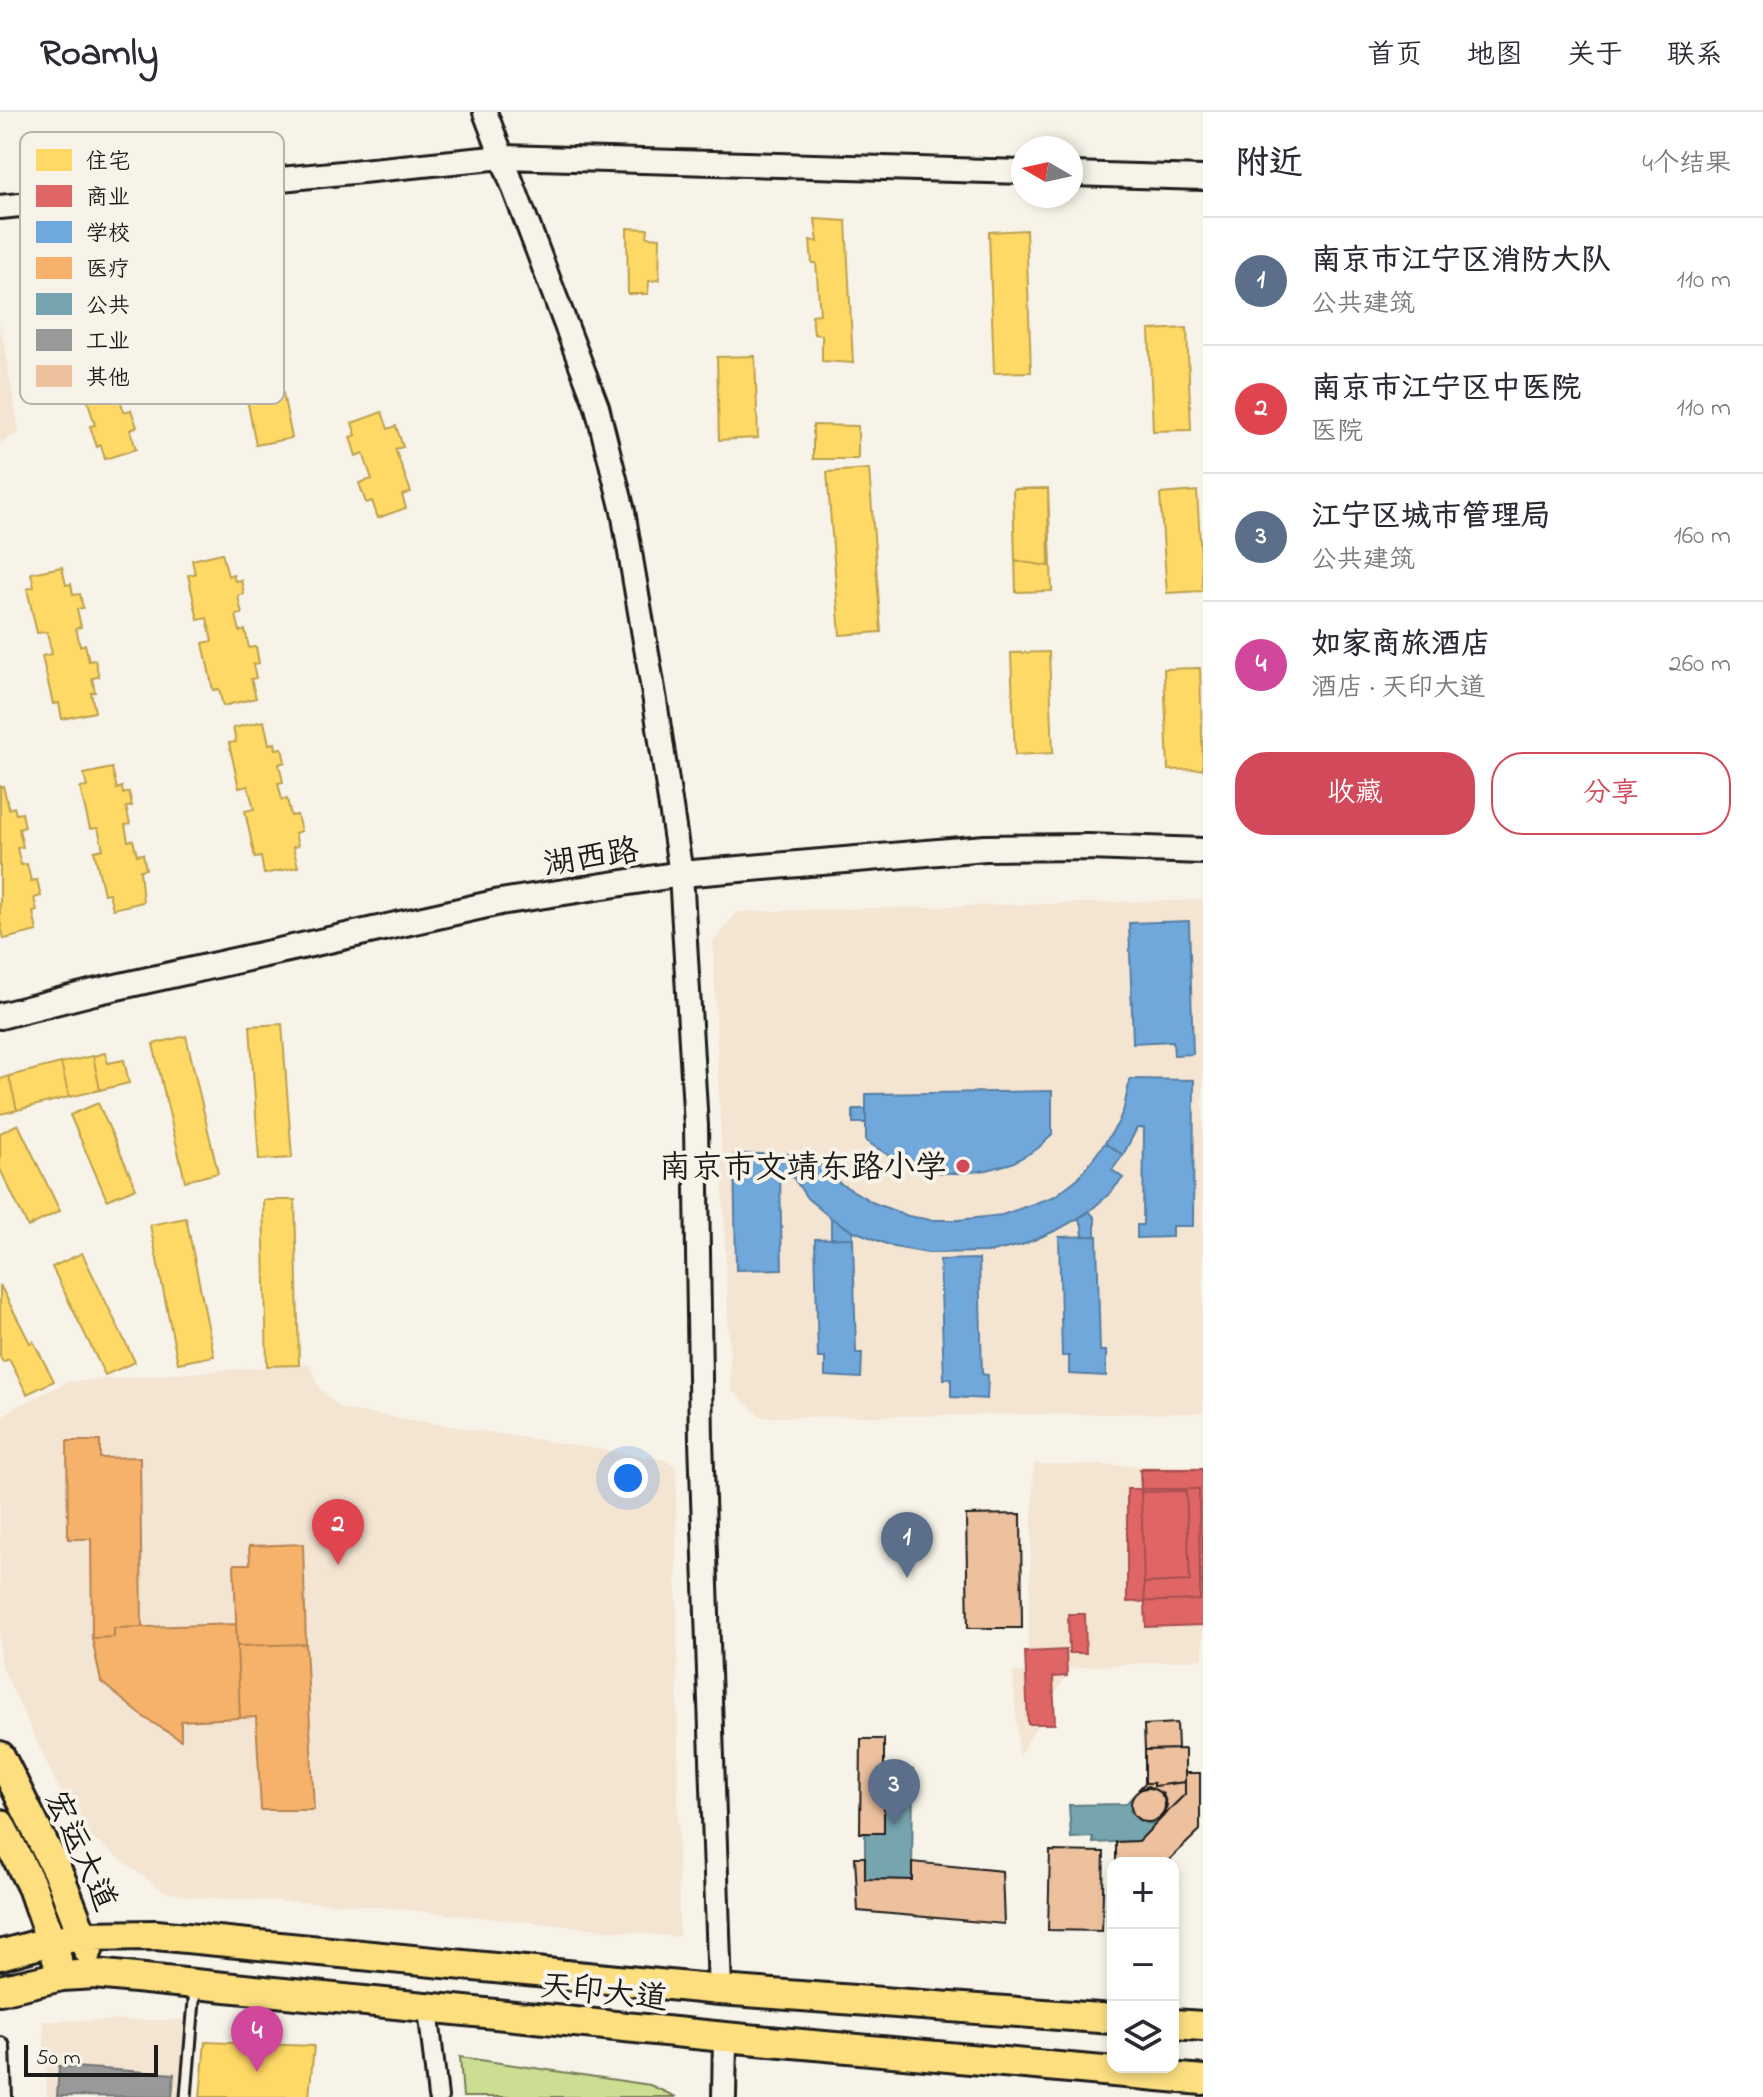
<!DOCTYPE html>
<html lang="zh">
<meta charset="utf-8">
<style>
:root{--surface:#fff;--page:#f2f2f3;--text:#2b2b33;--muted:#7c7c81;--line:#e1e1e2;--accent:#d1495b}
body{margin:0;font-family:"Indie Flower","LXGW WenKai TC",sans-serif;background:var(--page);color:var(--text)}
.controls{position:absolute;right:24px;bottom:24px;display:grid;overflow:hidden;border-radius:16px;box-shadow:0 4px 12px #0003}
.controls button{width:72px;height:72px;display:grid;place-items:center;padding:0;border:0;border-bottom:2px solid var(--line);background:var(--surface);color:var(--text);font:40px sans-serif}
.compass{position:absolute;left:1011px;top:24px;width:72px;height:72px;border-radius:50%;background:var(--surface);box-shadow:0 4px 12px #0003;rotate:279deg}
.scale{position:absolute;left:24px;bottom:20px;width:134px;box-sizing:border-box;padding-left:8px;border:4px solid #1c1c1c;border-top:0;font-size:22px;line-height:28px;white-space:nowrap;color:#1c1c1c;-webkit-text-stroke:6px #f7f3e8;paint-order:stroke}
.you{position:absolute;left:628px;top:1366px;width:28px;height:28px;margin:-20px;border:6px solid #fff;border-radius:50%;background:#1a73e8;box-shadow:0 0 0 12px #1a73e833}
.badge{display:grid;place-items:center;width:52px;height:52px;border-radius:50%;background:var(--accent);color:#fff;font-size:26px;font-weight:700}
.pin{position:absolute;translate:-50% -66px;filter:drop-shadow(0 2px 4px #0008)}
.pin::after{content:'';position:absolute;top:42px;width:28px;height:24px;background:inherit;clip-path:polygon(0 0,100% 0,50% 100%)}
.list{margin:0;padding:0;list-style:none}
h2{display:flex;justify-content:space-between;align-items:center;height:104px;margin:0;padding:0 32px;font-size:34px}
h2 small{font-size:26px;font-weight:400;color:var(--muted)}
.list li{display:grid;grid-template-columns:52px 1fr auto;gap:24px;align-items:center;box-sizing:border-box;height:128px;padding:0 32px;border-top:2px solid var(--line)}
.list b{display:block;font-size:30px;white-space:nowrap}
.list p{margin:0;font-size:26px;white-space:nowrap;color:var(--muted)}
.list em{font-size:26px;font-style:normal;color:var(--muted)}
.actions{display:flex;gap:16px;padding:24px 32px}
.actions a{flex:1;padding:18px 0;border:2px solid var(--accent);border-radius:32px;text-align:center;font-size:28px;color:var(--accent)}
.actions .main{background:var(--accent);color:#fff}
.icon{flex:none;width:44px;height:44px;fill:none;stroke:currentColor;stroke-width:2;stroke-linecap:round;stroke-linejoin:round}
.map{position:relative;flex:none;width:1203px;height:1985px;overflow:hidden}
header{display:flex;align-items:center;gap:48px;box-sizing:border-box;height:112px;padding:0 40px;background:var(--surface);border-bottom:2px solid var(--line)}
header strong{font-size:38px}
nav{display:flex;gap:44px;margin-inline-start:auto;font-size:28px}
main{display:flex}
aside{flex:1;background:var(--surface)}
.map>svg:first-child{display:block}
.built{fill:#f4e4d2}
.green{fill:#ccde92;stroke:#747d57;stroke-width:2}
.homes{fill:#ffd966;stroke:#bba050;stroke-width:2}
.shops{fill:#e06666;stroke:#a55050;stroke-width:2}
.schools{fill:#6fa8dc;stroke:#567ea2;stroke-width:2}
.health{fill:#f6b26b;stroke:#b58553;stroke-width:2}
.public{fill:#76a5af;stroke:#5b7c83;stroke-width:2}
.industry{fill:#999;stroke:#747474;stroke-width:2}
.building{fill:#edc19d;stroke:#1c1c1c;stroke-width:2}
.lines{fill:none;stroke-linecap:round;stroke-linejoin:round}
.service-casing{stroke:#1c1c1c;stroke-width:15}
.minor-casing{stroke:#1c1c1c;stroke-width:24}
.tertiary-casing{stroke:#1c1c1c;stroke-width:28}
.secondary-casing{stroke:#1c1c1c;stroke-width:30}
.primary-casing{stroke:#1c1c1c;stroke-width:34}
.service{stroke:#f7f3e8;stroke-width:9}
.minor{stroke:#f7f3e8;stroke-width:18}
.tertiary{stroke:#f7f3e8;stroke-width:22}
.secondary{stroke:#f7f3e8;stroke-width:24}
.primary{stroke:#fddf80;stroke-width:28}
.poi-dot{fill:#d1495b;stroke:#f7f3e8;stroke-width:3}
.labels{text-anchor:middle;stroke-width:8;stroke-linejoin:round;paint-order:stroke}
.street-label{font-size:32px;fill:#1c1c1c;stroke:#f7f3e8}
.poi-label{font-size:32px;fill:#1c1c1c;stroke:#f7f3e8;text-anchor:end}
.key{fill:#f7f3e8;stroke:#b5b2ab;stroke-width:2}
.key-label{font-size:22px;fill:#1c1c1c}
</style>
<header>
<strong>Roamly</strong>
<nav><a>首页</a><a>地图</a><a>关于</a><a>联系</a></nav>
</header>
<main>
<div class="map">
<svg width="1203" height="1985" viewBox="0 0 1203 1985">
<rect width="100%" height="100%" fill="#f7f3e8"/>
<filter id="ink" filterUnits="userSpaceOnUse"><feTurbulence type="fractalNoise" baseFrequency=".0125" numOctaves="2"/><feDisplacementMap in="SourceGraphic" scale="16" xChannelSelector="R" yChannelSelector="G"/><feConvolveMatrix kernelMatrix="1 2 1 2 8 2 1 2 1" color-interpolation-filters="sRGB"/></filter>
<g filter="url(#ink)">
<path class="built" d="M 0,209 L 19,320 L 0,331 Z
M 1203,788 L 1203,1301 L 762,1305 L 731,1278 L 713,830 L 737,800 Z
M 309,1252 L 319,1275 L 341,1297 L 666,1348 L 676,1355 L 679,1825 L 347,1792 L 190,1785 L 163,1779 L 77,1715 L 0,1551 L 0,1306 L 17,1294 L 68,1270 Z
M 1034,1352 L 1203,1355 L 1203,1547 L 1070,1556 L 1019,1644 L 1013,1561 L 1027,1560 Z
M 187,1908 L 195,1985 L 47,1985 L 43,1909 Z"/>
<path class="green" d="M 460,1945 L 650,1973 L 676,1985 L 463,1985 Z"/>
<path class="homes" d="M 815,107 L 846,109 L 853,251 L 822,249 L 822,223 L 814,222 L 812,203 L 820,202 L 816,151 L 812,151 L 810,128 L 818,130 Z
M 627,116 L 648,117 L 647,125 L 660,126 L 659,168 L 649,169 L 648,182 L 628,182 Z
M 1026,118 L 1031,260 L 994,261 L 989,120 Z
M 261,173 L 292,326 L 256,333 L 226,180 Z
M 1187,216 L 1191,318 L 1153,319 L 1149,218 Z
M 100,219 L 106,239 L 112,237 L 118,254 L 111,257 L 124,300 L 131,298 L 137,315 L 130,318 L 136,337 L 105,347 L 101,333 L 97,335 L 90,314 L 95,313 L 79,260 L 74,262 L 67,242 L 73,241 L 69,228 Z
M 755,244 L 758,326 L 719,328 L 717,245 Z
M 382,300 L 388,317 L 396,314 L 403,335 L 395,337 L 411,380 L 402,383 L 406,396 L 378,406 L 372,389 L 366,391 L 359,371 L 372,367 L 363,341 L 356,344 L 350,325 L 356,323 L 352,311 Z
M 813,313 L 858,314 L 858,347 L 813,347 Z
M 869,357 L 881,520 L 840,523 L 827,360 Z
M 1048,376 L 1052,479 L 1016,480 L 1013,377 Z
M 1013,377 L 1048,377 L 1049,454 L 1015,449 Z
M 1197,379 L 1203,479 L 1167,481 L 1160,382 Z
M 222,441 L 228,464 L 233,462 L 235,469 L 241,468 L 244,482 L 238,484 L 242,502 L 236,503 L 240,520 L 245,518 L 249,536 L 256,535 L 259,551 L 253,553 L 256,566 L 251,567 L 256,586 L 223,594 L 219,577 L 213,578 L 203,531 L 212,529 L 207,506 L 198,508 L 188,463 L 195,462 L 192,448 Z
M 62,455 L 66,473 L 71,472 L 73,483 L 80,482 L 83,496 L 77,497 L 81,515 L 76,516 L 80,534 L 85,532 L 89,549 L 95,548 L 99,565 L 92,566 L 95,580 L 91,581 L 95,600 L 62,607 L 59,591 L 53,592 L 42,544 L 52,542 L 47,520 L 37,521 L 27,477 L 34,475 L 31,461 Z
M 1049,540 L 1053,641 L 1015,643 L 1011,541 Z
M 1200,556 L 1203,657 L 1168,658 L 1164,557 Z
M 264,609 L 269,632 L 275,631 L 276,637 L 282,636 L 285,650 L 279,652 L 283,670 L 278,671 L 282,688 L 287,687 L 291,704 L 297,703 L 301,719 L 295,721 L 298,734 L 293,735 L 298,755 L 264,762 L 261,745 L 255,746 L 245,699 L 254,697 L 248,674 L 239,676 L 229,631 L 236,630 L 233,616 Z
M 112,656 L 117,677 L 122,675 L 123,682 L 129,680 L 132,694 L 126,695 L 130,712 L 125,713 L 128,729 L 133,728 L 137,743 L 143,742 L 146,757 L 140,758 L 143,790 L 113,797 L 109,781 L 104,782 L 94,739 L 103,737 L 98,716 L 90,717 L 80,676 L 87,675 L 84,662 Z
M 0,674 L 3,674 L 9,697 L 14,695 L 16,702 L 22,701 L 25,715 L 19,717 L 23,735 L 17,736 L 21,753 L 27,752 L 31,769 L 37,768 L 41,784 L 34,786 L 37,799 L 33,800 L 37,819 L 4,827 L 0,810 Z
M 282,912 L 292,1046 L 259,1048 L 250,914 Z
M 186,924 L 218,1061 L 185,1069 L 153,932 Z
M 105,941 L 108,951 L 124,948 L 129,971 L 100,978 L 93,944 Z
M 93,944 L 100,978 L 69,985 L 61,951 Z
M 61,951 L 69,985 L 17,998 L 9,964 Z
M 9,964 L 17,998 L 0,1002 L 0,967 Z
M 98,991 L 136,1076 L 107,1088 L 70,1003 Z
M 18,1012 L 60,1099 L 28,1115 L 0,1057 L 0,1021 Z
M 263,1088 L 295,1088 L 299,1253 L 267,1254 Z
M 186,1106 L 214,1244 L 178,1251 L 150,1113 Z
M 82,1141 L 135,1250 L 105,1263 L 52,1155 Z
M 0,1173 L 30,1231 L 33,1229 L 54,1269 L 27,1282 L 9,1247 L 3,1250 L 0,1245 Z
M 205,1930 L 314,1934 L 309,1985 L 200,1985 Z"/>
<path class="shops" d="M 1141,1357 L 1203,1357 L 1203,1470 L 1200,1470 L 1199,1377 L 1141,1377 Z
M 1203,1357 L 1203,1513 L 1146,1515 L 1144,1471 L 1190,1469 L 1186,1379 L 1141,1380 L 1140,1358 Z
M 1127,1377 L 1199,1377 L 1200,1488 L 1127,1490 Z
M 1186,1379 L 1190,1469 L 1144,1471 L 1141,1380 Z
M 1068,1502 L 1085,1502 L 1086,1541 L 1069,1541 Z
M 1066,1538 L 1067,1564 L 1053,1565 L 1055,1612 L 1028,1612 L 1025,1540 Z"/>
<path class="schools" d="M 1189,809 L 1193,942 L 1174,943 L 1173,929 L 1133,931 L 1129,811 Z
M 1130,967 L 1194,968 L 1193,1114 L 1172,1114 L 1172,1125 L 1137,1126 L 1137,1113 L 1143,1113 L 1144,1016 L 1137,1016 L 1123,1043 L 1105,1031 L 1118,1011 L 1124,996 Z
M 1052,979 L 1052,1023 L 1037,1037 L 1012,1051 L 987,1058 L 963,1061 L 942,1061 L 921,1056 L 898,1049 L 866,1029 L 866,982 Z
M 853,997 L 866,997 L 866,1011 L 853,1011 Z
M 1105,1031 L 1123,1043 L 1112,1058 L 1123,1066 L 1107,1084 L 1086,1102 L 1057,1118 L 1022,1133 L 992,1140 L 928,1141 L 894,1135 L 847,1116 L 831,1106 L 807,1086 L 793,1065 L 780,1064 L 782,1157 L 736,1158 L 734,1042 L 790,1042 L 802,1057 L 813,1046 L 838,1070 L 874,1091 L 908,1104 L 931,1108 L 958,1108 L 1002,1103 L 1055,1084 L 1078,1066 Z
M 1089,1099 L 1095,1106 L 1095,1124 L 1083,1124 L 1082,1113 L 1078,1106 Z
M 831,1106 L 853,1119 L 853,1126 L 831,1126 Z
M 1097,1124 L 1100,1239 L 1106,1239 L 1106,1264 L 1069,1262 L 1069,1244 L 1062,1244 L 1059,1125 Z
M 853,1126 L 856,1241 L 862,1241 L 861,1266 L 825,1264 L 825,1246 L 818,1246 L 815,1127 Z
M 979,1147 L 982,1262 L 988,1263 L 987,1287 L 951,1285 L 951,1267 L 944,1267 L 940,1148 Z"/>
<path class="health" d="M 67,1329 L 100,1329 L 100,1346 L 140,1345 L 142,1515 L 114,1516 L 114,1525 L 92,1526 L 91,1427 L 68,1427 Z
M 303,1432 L 306,1532 L 237,1534 L 234,1452 L 250,1452 L 249,1434 Z
M 236,1512 L 240,1606 L 181,1609 L 181,1628 L 145,1606 L 101,1570 L 92,1526 L 114,1525 L 114,1516 Z
M 306,1532 L 314,1698 L 261,1698 L 256,1605 L 240,1606 L 237,1534 Z"/>
<path class="public" d="M 884,1658 L 913,1658 L 912,1768 L 865,1767 L 865,1721 L 884,1721 Z
M 1134,1683 L 1130,1699 L 1138,1708 L 1148,1712 L 1160,1708 L 1139,1729 L 1093,1731 L 1093,1725 L 1071,1726 L 1069,1693 L 1126,1692 Z"/>
<path class="industry" d="M 59,1954 L 174,1962 L 172,1985 L 57,1984 Z"/>
<path class="building" d="M 1021,1402 L 1022,1516 L 968,1516 L 966,1403 Z
M 1177,1611 L 1178,1637 L 1145,1638 L 1144,1613 Z
M 861,1627 L 884,1627 L 884,1721 L 860,1721 Z
M 1185,1637 L 1185,1670 L 1154,1674 L 1154,1671 L 1145,1671 L 1145,1638 Z
M 1185,1661 L 1200,1661 L 1200,1718 L 1166,1751 L 1116,1751 L 1116,1730 L 1139,1729 L 1185,1682 Z
M 1185,1670 L 1185,1682 L 1163,1704 L 1167,1693 L 1163,1682 L 1148,1674 L 1138,1678 L 1145,1671 L 1154,1671 L 1154,1674 Z
M1131 1693a17 17 0 1 1 34 0a17 17 0 1 1-34 0Z
M 1050,1739 L 1104,1740 L 1102,1819 L 1048,1818 Z
M 855,1745 L 865,1745 L 865,1767 L 912,1768 L 912,1750 L 1002,1759 L 1004,1812 L 858,1799 Z"/>
<g class="lines">
<defs>
<path id="service" d="M 186,1985 L 195,1877"/>
<path id="minor" d="M 428,1896 L 438,1985
M 0,1935 L 2,1985"/>
<path id="tertiary" d="M 485,0 L 597,295 L 623,399 L 655,589 L 681,762 L 696,1014 L 701,1328 L 720,1878
M 1071,62 L 1203,66
M 0,95 L 503,45 L 1023,60
M 724,1985 L 725,1925"/>
<path id="secondary" d="M 0,904 L 94,880 L 500,790 L 681,762 L 985,736 L 1088,735 L 1203,739"/>
<path id="primary" d="M 0,1644 L 60,1765 L 88,1838
M 0,1712 L 32,1775 L 57,1847
M 0,1843 L 51,1829 L 84,1824 L 156,1823 L 720,1878 L 1113,1907
M 0,1878 L 62,1864 L 95,1862 L 725,1925 L 1203,1968
M 1173,1912 L 1203,1914"/>
</defs>
<use href="#service" class="service-casing"/>
<use href="#minor" class="minor-casing"/>
<use href="#tertiary" class="tertiary-casing"/>
<use href="#secondary" class="secondary-casing"/>
<use href="#primary" class="primary-casing"/>
<use href="#service" class="service"/>
<use href="#minor" class="minor"/>
<use href="#tertiary" class="tertiary"/>
<use href="#secondary" class="secondary"/>
<use href="#primary" class="primary"/>
</g>
</g>
<circle class="poi-dot" cx="963" cy="1054" r="8"/>
<g class="labels">
<g class="street-label">
<text transform="translate(591 744) rotate(-9)" y="11">湖西路</text>
<text transform="translate(82 1738) rotate(65)" y="11">宏运大道</text>
<text transform="translate(604 1879) rotate(6)" y="11">天印大道</text>
</g>
<g class="poi-label">
<text x="947" y="1065">南京市文靖东路小学</text>
</g>
</g>
<rect x="20" y="20" width="264" height="272" rx="12" class="key"/>
<rect x="36" y="37" width="36" height="22" fill="#ffd966"/>
<rect x="36" y="73" width="36" height="22" fill="#e06666"/>
<rect x="36" y="109" width="36" height="22" fill="#6fa8dc"/>
<rect x="36" y="145" width="36" height="22" fill="#f6b26b"/>
<rect x="36" y="181" width="36" height="22" fill="#76a5af"/>
<rect x="36" y="217" width="36" height="22" fill="#999"/>
<rect x="36" y="253" width="36" height="22" fill="#edc19d"/>
<g class="key-label">
<text x="86" y="56">住宅</text>
<text x="86" y="92">商业</text>
<text x="86" y="128">学校</text>
<text x="86" y="164">医疗</text>
<text x="86" y="200">公共</text>
<text x="86" y="236">工业</text>
<text x="86" y="272">其他</text>
</g>
</svg>
<div class="controls">
<button>+</button>
<button>−</button>
<button><svg class="icon" aria-label="layers" viewBox="0 0 24 24"><path d="M12 4l9 5-9 5-9-5zM3 14l9 5 9-5"/></svg></button>
</div>
<svg class="compass" viewBox="-18 -18 36 36"><path d="M0-13l5 13h-10z" fill="#e53935"/><path d="M0 13l5-13h-10z" fill="#7c7c81"/></svg>
<div class="scale">50 m</div>
<div class="you"></div>
<div class="pin badge" style="left:907px;top:1466px;background:#5c6f8a">1</div>
<div class="pin badge" style="left:338px;top:1453px;background:#e0444e">2</div>
<div class="pin badge" style="left:894px;top:1713px;background:#5c6f8a">3</div>
<div class="pin badge" style="left:257px;top:1960px;background:#d1479c">4</div>
</div>
<aside>
<h2>附近<small>4个结果</small></h2>
<ul class="list">
<li><span class="badge" style="background:#5c6f8a">1</span><div><b>南京市江宁区消防大队</b><p>公共建筑</p></div><em>110 m</em></li>
<li><span class="badge" style="background:#e0444e">2</span><div><b>南京市江宁区中医院</b><p>医院</p></div><em>110 m</em></li>
<li><span class="badge" style="background:#5c6f8a">3</span><div><b>江宁区城市管理局</b><p>公共建筑</p></div><em>160 m</em></li>
<li><span class="badge" style="background:#d1479c">4</span><div><b>如家商旅酒店</b><p>酒店 · 天印大道</p></div><em>260 m</em></li>
</ul>
<div class="actions"><a class="main">收藏</a><a>分享</a></div>
</aside>
</main>
